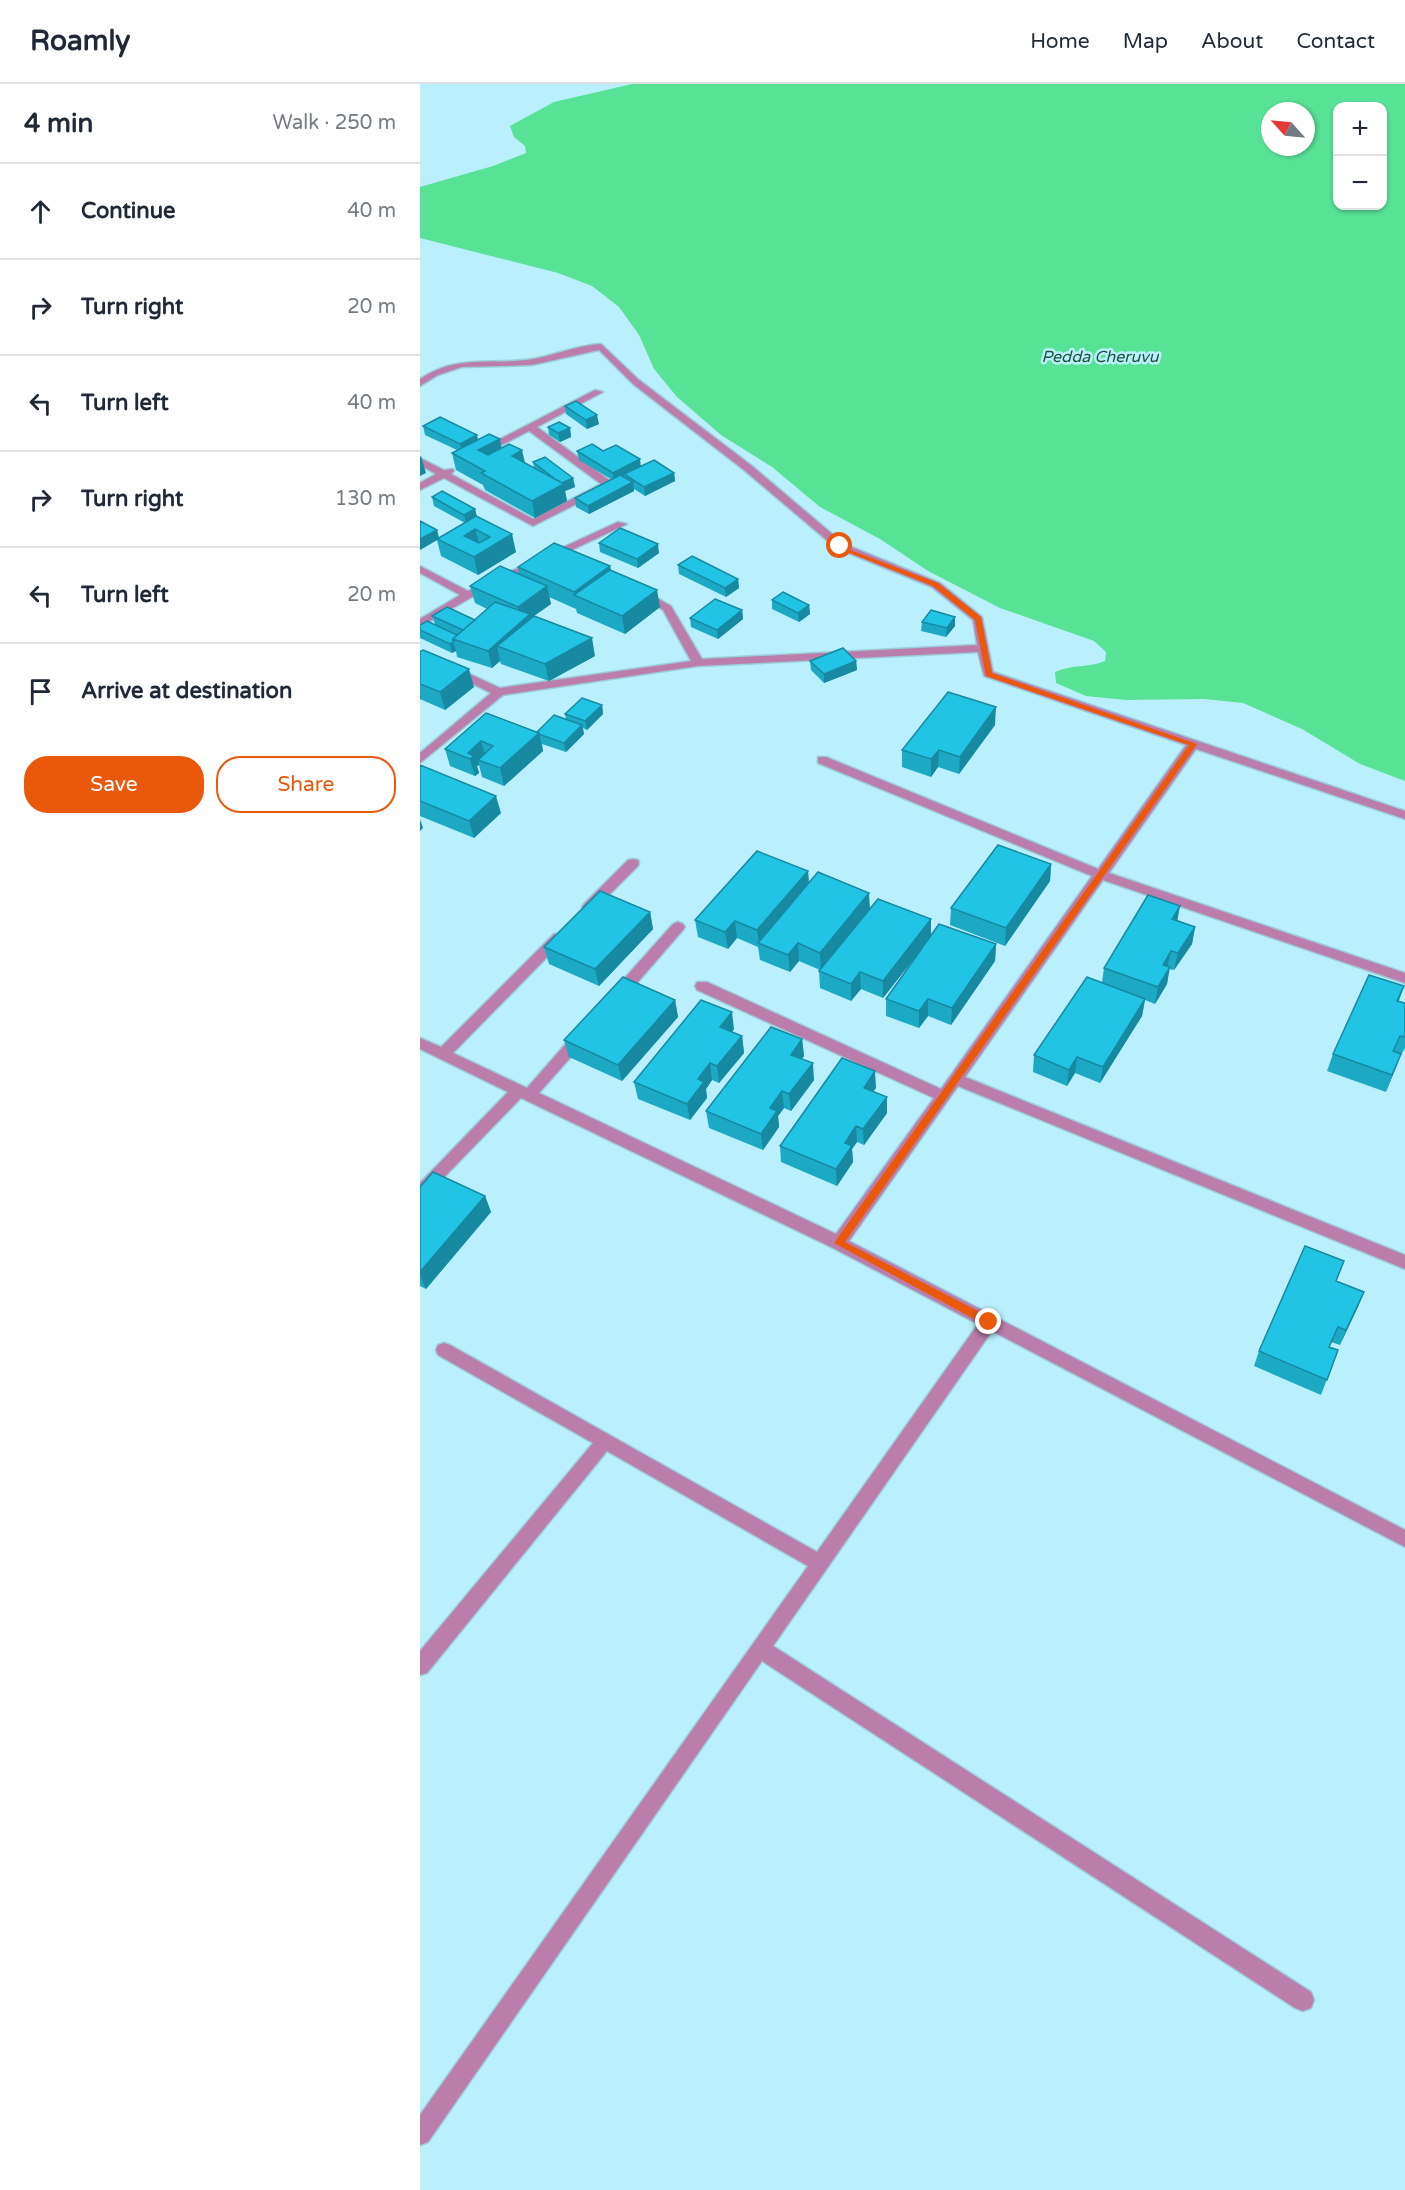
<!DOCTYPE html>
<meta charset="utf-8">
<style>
:root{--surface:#fff;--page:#f6f6f7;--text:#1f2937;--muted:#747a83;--line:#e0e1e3;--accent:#ea580c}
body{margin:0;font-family:"Varela Round",sans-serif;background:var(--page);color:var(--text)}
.controls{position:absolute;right:18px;top:18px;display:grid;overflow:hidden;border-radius:12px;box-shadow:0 2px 4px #0004}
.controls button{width:54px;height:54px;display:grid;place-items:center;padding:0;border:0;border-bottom:2px solid var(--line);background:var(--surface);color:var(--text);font:30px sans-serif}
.compass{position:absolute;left:841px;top:18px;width:54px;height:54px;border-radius:50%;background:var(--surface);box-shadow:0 2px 4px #0004;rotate:297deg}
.stop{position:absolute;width:18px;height:18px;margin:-14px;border:4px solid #ea580c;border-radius:50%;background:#fff}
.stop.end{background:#ea580c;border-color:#fff;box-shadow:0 2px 6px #0008}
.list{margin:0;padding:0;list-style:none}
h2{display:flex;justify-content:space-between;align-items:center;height:78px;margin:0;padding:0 24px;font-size:26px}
h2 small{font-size:20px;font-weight:400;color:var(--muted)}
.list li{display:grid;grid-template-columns:39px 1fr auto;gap:18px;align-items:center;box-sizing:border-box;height:96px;padding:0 24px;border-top:2px solid var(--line)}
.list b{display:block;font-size:22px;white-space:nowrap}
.list em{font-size:20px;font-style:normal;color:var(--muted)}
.actions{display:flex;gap:12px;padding:18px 24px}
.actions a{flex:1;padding:14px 0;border:2px solid var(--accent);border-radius:24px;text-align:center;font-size:21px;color:var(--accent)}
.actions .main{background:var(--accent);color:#fff}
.icon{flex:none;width:33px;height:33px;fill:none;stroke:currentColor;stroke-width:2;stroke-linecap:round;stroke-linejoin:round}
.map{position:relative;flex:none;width:985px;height:2106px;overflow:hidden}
header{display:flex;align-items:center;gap:36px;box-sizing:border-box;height:84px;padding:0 30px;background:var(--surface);border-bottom:2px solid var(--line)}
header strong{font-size:28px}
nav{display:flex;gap:33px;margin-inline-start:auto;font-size:21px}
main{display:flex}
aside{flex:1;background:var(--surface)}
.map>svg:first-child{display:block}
.water{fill:#58e296;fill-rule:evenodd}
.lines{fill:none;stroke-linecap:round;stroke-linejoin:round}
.minor-casing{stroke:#9ccdda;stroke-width:3}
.minor{fill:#bb7dac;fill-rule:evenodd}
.wall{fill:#1ca9c4}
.shaded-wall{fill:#1789a0}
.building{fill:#21c4e4;stroke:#1789a0;stroke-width:1.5;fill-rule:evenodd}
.route{fill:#ea580c}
.labels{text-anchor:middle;stroke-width:5;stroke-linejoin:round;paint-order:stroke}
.far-water-label{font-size:16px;font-style:italic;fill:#1d5335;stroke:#baf0fe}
</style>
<header>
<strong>Roamly</strong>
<nav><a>Home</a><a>Map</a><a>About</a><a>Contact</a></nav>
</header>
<main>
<aside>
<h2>4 min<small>Walk · 250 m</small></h2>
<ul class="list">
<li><svg class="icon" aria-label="ahead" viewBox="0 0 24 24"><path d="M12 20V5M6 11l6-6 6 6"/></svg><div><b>Continue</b></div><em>40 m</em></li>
<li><svg class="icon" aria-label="right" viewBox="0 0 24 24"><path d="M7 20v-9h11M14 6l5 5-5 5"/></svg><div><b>Turn right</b></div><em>20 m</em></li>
<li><svg class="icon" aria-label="left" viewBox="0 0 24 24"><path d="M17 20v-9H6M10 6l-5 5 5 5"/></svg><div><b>Turn left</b></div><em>40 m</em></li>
<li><svg class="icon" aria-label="right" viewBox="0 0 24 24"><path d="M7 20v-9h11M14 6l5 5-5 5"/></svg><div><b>Turn right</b></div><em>130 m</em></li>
<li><svg class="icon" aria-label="left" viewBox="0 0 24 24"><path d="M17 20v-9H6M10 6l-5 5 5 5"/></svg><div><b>Turn left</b></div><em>20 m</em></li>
<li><svg class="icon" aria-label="arrive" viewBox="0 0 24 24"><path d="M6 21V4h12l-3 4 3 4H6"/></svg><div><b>Arrive at destination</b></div></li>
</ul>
<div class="actions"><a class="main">Save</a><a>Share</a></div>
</aside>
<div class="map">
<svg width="985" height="2106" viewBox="0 0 985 2106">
<rect width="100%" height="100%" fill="#baf0fe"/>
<path class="water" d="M 212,0 L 985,0 L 985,697 L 940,680 L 882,645 L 823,619 L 784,615 L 706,616 L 666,612 L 636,599 L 635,588 C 652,580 669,584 685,577 L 686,568 L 674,557 L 580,524 L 508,487 L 460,455 L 400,423 L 352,383 L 301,351 L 257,313 L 234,285 L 219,251 L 199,223 L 172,202 L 138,189 L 0,154 L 0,103 L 73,82 L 106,69 L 105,62 L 94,53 L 90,42 L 134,18 ZM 918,22 L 962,22 L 962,122 L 918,122 ZM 850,27 L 886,27 L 886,63 L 850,63 Z"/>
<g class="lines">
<defs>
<path id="minor" d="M 181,260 L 219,296 L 332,382 L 424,460 L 520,499 L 562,533 L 573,588 L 985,727 L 985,735 L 776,665 L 689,789 L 985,889 L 985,899 L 683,796 L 545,993 L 985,1171 L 985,1185 L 538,1002 L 429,1157 L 985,1446 L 985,1463 L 572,1247 L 353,1562 L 891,1908 L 894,1916 L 891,1924 L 883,1927 L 875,1924 L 342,1577 L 8,2058 L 0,2061 L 0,2031 L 388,1482 L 187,1367 L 7,1589 L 0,1591 L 0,1567 L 173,1359 L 18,1271 L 16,1266 L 18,1261 L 24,1259 L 30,1261 L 397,1468 L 558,1240 L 413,1164 L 101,1014 L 5,1113 L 0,1115 L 0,1099 L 88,1008 L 0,965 L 0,954 L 21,963 L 134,850 L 144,850 L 146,853 L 144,856 L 33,969 L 107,1004 L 156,948 L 166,948 L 168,952 L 166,956 L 119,1009 L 416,1150 L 514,1014 L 277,906 L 275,902 L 277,898 L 287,898 L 521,1005 L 672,792 L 398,679 L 398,673 L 406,673 L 678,785 L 766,661 L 564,592 L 558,568 L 278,582 L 83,611 L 0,679 L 0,669 L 71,609 L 0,574 L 0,567 L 80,604 L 271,577 L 243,526 L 217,509 L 223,506 L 251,522 L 282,575 L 557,561 L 553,536 L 512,503 L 416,464 L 324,386 L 213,300 L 179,266 L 112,281 L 42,283 L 18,291 L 0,302 L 0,295 C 39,269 70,282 113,275 C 136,271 157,261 181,260 Z
M 175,306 L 183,308 L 117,343 L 192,398 L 192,402 L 113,442 L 24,394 L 0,406 L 0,399 L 16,390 L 0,381 L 0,374 L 24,386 L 33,385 L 34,387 L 31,390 L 113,435 L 181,400 L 109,347 L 66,369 L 57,367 Z
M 198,438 L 207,440 L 52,513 L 0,543 L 0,535 L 40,511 L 0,489 L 0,482 L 48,507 Z
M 213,775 L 218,776 L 219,779 L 218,782 L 174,826 L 164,826 L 162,823 L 164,820 L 208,776 Z
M 258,838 L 263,840 L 265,843 L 263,846 L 204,914 L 194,914 L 192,910 L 194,906 L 253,840 Z"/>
</defs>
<use href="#minor" class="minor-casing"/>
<use href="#minor" class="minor"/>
</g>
<path class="wall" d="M 145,322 L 179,340 L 167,345 L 146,330 Z
M 3,342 L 58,355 L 80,355 L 81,364 L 105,379 L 114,384 L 113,378 L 153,394 L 155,403 L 145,407 L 147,417 L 115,434 L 65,406 L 63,401 L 36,386 L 32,369 L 37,366 L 5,351 Z
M 128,343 L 150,344 L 151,353 L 140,358 L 129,351 Z
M 157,367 L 183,367 L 221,382 L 254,389 L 255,397 L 225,412 L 214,405 L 214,407 L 169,430 L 156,423 L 155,414 L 191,395 L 159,376 Z
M 12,413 L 55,425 L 57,433 L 96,468 L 58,491 L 21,472 L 17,456 L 0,466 L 0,437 L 17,446 L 19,454 L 45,439 L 14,422 Z
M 179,459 L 239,469 L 218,484 L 180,468 Z
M 258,481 L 318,495 L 319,504 L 306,513 L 259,490 Z
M 190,482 L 191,486 L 240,523 L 205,550 L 157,529 L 156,525 L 129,513 L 131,520 L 111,534 L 111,535 L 175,572 L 129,597 L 81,580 L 80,577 L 72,584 L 37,573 L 36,567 L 32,569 L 0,554 L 0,541 L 15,540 L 12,532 L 55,536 L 67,525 L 55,519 L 50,502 L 99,490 L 98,483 Z
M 352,516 L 389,521 L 390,530 L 379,538 L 352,525 Z
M 322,526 L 323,535 L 298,555 L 271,543 L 270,534 Z
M 535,533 L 535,542 L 526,553 L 501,547 L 502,538 Z
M 0,568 L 54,603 L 25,626 L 0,615 Z
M 390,577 L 436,577 L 437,586 L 404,599 L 391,586 Z
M 182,621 L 183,630 L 167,646 L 163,644 L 164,650 L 146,668 L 122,660 L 123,667 L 84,702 L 62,693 L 59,681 L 57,682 L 59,689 L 55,692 L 30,682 L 25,665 L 66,629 L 117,648 L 146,636 L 145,630 Z
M 575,641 L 539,690 L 518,683 L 511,693 L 482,683 L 482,666 Z
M 0,681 L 81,729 L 54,754 L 0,732 Z
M 631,780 L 630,797 L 585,862 L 530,841 L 531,824 Z
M 388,787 L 389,799 L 449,825 L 511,835 L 511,852 L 576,860 L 575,877 L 531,941 L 508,932 L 499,944 L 466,932 L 466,915 L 502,864 L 463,914 L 441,905 L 431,917 L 400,904 L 399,887 L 400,886 L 379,877 L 370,888 L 340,876 L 338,863 L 317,854 L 308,865 L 278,853 L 275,836 Z
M 230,828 L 233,845 L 179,902 L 129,880 L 124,863 Z
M 757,836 L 775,843 L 772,860 L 754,886 L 749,885 L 747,900 L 735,920 L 725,916 L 722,932 L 680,999 L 655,989 L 647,1002 L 613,988 L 614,971 L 682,898 L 684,884 Z
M 984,902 L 979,917 L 985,919 L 985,964 L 981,971 L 980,971 L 966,1008 L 907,987 L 913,970 Z
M 255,916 L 258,933 L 202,997 L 149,973 L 144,956 Z
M 314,945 L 312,948 L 322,952 L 324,969 L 299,999 L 292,996 L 286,1005 L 287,1014 L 270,1036 L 218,1015 L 214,998 Z
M 382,955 L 384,972 L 382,975 L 394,996 L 371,1027 L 364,1024 L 358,1032 L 359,1043 L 343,1066 L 289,1044 L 286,1027 Z
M 456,1004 L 453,1007 L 467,1029 L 444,1061 L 437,1058 L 432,1065 L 433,1078 L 417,1102 L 361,1078 L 360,1062 Z
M 0,1103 L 65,1112 L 71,1128 L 6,1205 L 0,1202 Z
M 917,1197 L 944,1208 L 920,1261 L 911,1258 L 909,1263 L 918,1266 L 901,1311 L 834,1282 L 839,1267 Z"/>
<path class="shaded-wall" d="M 177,331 L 179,340 L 167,345 L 166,336 Z
M 150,344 L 151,353 L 140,358 L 138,349 Z
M 57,351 L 59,360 L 42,369 L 40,360 Z
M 80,355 L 83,372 L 61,383 L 58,366 Z
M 102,366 L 106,383 L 92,372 Z
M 1,372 L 6,389 L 0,392 L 0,373 Z
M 220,375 L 221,384 L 204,390 L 204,392 L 194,397 L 193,389 Z
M 254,389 L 255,397 L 225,412 L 224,403 Z
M 153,394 L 155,403 L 145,407 L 147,417 L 115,434 L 112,417 L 141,399 Z
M 213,398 L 214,407 L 169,430 L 168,422 Z
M 55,425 L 57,433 L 46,440 L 44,431 Z
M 55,445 L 60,462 L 44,452 Z
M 17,446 L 19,455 L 17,455 L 17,456 L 0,466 L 0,455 Z
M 92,450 L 96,468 L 58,491 L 54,473 Z
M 238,460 L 239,469 L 218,484 L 217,475 Z
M 190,482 L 193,500 L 155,512 L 154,508 Z
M 318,495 L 319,504 L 306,513 L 305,504 Z
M 127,502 L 131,520 L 111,534 L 114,547 L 77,562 L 80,577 L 72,584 L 68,567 L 101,537 L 98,523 Z
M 237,506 L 240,523 L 205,550 L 202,532 Z
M 389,521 L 390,530 L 379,538 L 378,529 Z
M 322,526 L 323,535 L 298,555 L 297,546 Z
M 535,533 L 535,542 L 526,553 L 527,544 Z
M 172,554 L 175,572 L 129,597 L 125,580 Z
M 33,558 L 36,567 L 32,569 L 30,560 Z
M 436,577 L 437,586 L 404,599 L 404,590 Z
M 49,585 L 54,603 L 25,626 L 20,608 Z
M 182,621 L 183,630 L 167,646 L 165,637 Z
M 576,623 L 575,641 L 539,690 L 540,673 Z
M 162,641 L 164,650 L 146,668 L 144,659 Z
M 119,649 L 123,667 L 84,702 L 80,684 Z
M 61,657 L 66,675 L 58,676 L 59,681 L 57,682 L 59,689 L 55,692 L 48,669 Z
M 519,666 L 518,683 L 511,693 L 511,675 Z
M 76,712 L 81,729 L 54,754 L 49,737 Z
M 0,735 L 3,744 L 0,747 Z
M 631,780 L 630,797 L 585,862 L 586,844 Z
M 388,787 L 389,804 L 339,859 L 337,846 Z
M 449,809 L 450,826 L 401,886 L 400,869 Z
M 760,822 L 757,839 L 752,835 Z
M 230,828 L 233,845 L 179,902 L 175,885 Z
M 511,835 L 511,853 L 463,914 L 463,897 Z
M 315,837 L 317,854 L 308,865 L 305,848 Z
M 775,843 L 772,860 L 754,886 L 758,869 Z
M 378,859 L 379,877 L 370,888 L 368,871 Z
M 576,860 L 575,877 L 531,941 L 532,924 Z
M 751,867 L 747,884 L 743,881 Z
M 750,883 L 747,900 L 735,920 L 738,903 Z
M 440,888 L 441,905 L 431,917 L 431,900 Z
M 508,915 L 508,932 L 499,944 L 499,927 Z
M 725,915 L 722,932 L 680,999 L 683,983 Z
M 255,916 L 258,933 L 202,997 L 198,981 Z
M 312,928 L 314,945 L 302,960 L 300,943 Z
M 322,952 L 324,969 L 299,999 L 297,982 Z
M 382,955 L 384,972 L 372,987 L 371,971 Z
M 981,970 L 975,986 L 966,1008 L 972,991 Z
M 657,973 L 655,989 L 647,1002 L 649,986 Z
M 290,979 L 292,996 L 286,1005 L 287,1014 L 270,1036 L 267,1020 L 278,995 Z
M 393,979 L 394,996 L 371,1027 L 369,1010 Z
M 455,987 L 456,1004 L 444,1020 L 444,1004 Z
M 362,1007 L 364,1024 L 358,1032 L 359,1043 L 343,1066 L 341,1050 L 350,1024 Z
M 467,1013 L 467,1029 L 444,1061 L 443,1045 Z
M 436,1042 L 437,1058 L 432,1065 L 433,1078 L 417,1102 L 416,1085 L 425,1059 Z
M 65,1112 L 71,1128 L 6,1205 L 0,1191 L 0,1188 Z
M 944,1208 L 938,1223 L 920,1261 L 926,1246 Z"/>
<path class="building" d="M 156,317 L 177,331 L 166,336 L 145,322 Z
M 20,333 L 57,351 L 40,360 L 3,342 Z
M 139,338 L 150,344 L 138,349 L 128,343 Z
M 69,350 L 80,355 L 58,366 L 68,371 L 89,360 L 102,366 L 92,372 L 144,400 L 112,417 L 61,389 L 65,387 L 32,369 Z
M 172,360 L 183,367 L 196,361 L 220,375 L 193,389 L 157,367 Z
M 125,373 L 153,394 L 142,399 L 135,395 L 113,378 Z
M 234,376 L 254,389 L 224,403 L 204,390 Z
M 200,391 L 213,398 L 168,422 L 155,414 Z
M 22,407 L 55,425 L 44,431 L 12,413 Z
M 56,432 L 92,450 L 54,473 L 17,455 ZM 55,445 L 70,453 L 59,459 L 44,452 Z
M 0,437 L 17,446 L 0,455 Z
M 200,444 L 238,460 L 217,475 L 179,459 Z
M 134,459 L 190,482 L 154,508 L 98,483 Z
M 272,472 L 318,495 L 305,504 L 258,481 Z
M 80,482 L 127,502 L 98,523 L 50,502 Z
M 190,486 L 237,506 L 202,532 L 154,511 Z
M 363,508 L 389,521 L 378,529 L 352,516 Z
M 295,515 L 322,526 L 297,546 L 270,534 Z
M 75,518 L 110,530 L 68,567 L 33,555 Z
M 27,523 L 55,536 L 43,546 L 12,532 Z
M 511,526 L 535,533 L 527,544 L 502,538 Z
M 114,532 L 172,554 L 125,580 L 77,562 Z
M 7,537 L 37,551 L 33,555 L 33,558 L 30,560 L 0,546 L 0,541 Z
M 423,564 L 436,577 L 404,590 L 390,577 Z
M 3,566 L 49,585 L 20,608 L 0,600 L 0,568 Z
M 528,608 L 576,623 L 540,673 L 519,666 L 511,675 L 482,666 Z
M 162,614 L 182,621 L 165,637 L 145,630 Z
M 66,629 L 119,649 L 80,684 L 58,676 L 73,662 L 61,657 L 48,669 L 54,672 L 50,675 L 25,665 Z
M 134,631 L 162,641 L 144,659 L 118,650 L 119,649 L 117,648 Z
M 0,681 L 76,712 L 49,737 L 0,717 Z
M 578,761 L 631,780 L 586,844 L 531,824 Z
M 337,767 L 388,787 L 337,846 L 315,837 L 305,848 L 275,836 Z
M 398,788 L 449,809 L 400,869 L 378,859 L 368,871 L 338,859 Z
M 180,807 L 230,828 L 175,885 L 124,863 Z
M 728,811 L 760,822 L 752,835 L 775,843 L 758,869 L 751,867 L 743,881 L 750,883 L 738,903 L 684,884 Z
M 458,815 L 511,835 L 463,897 L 440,888 L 431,900 L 399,887 Z
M 519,840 L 576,860 L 532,924 L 508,915 L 499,927 L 466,915 Z
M 949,891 L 984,902 L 977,917 L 985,919 L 985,953 L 980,952 L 973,967 L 981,970 L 972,991 L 913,970 Z
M 203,893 L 255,916 L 198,981 L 144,956 Z
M 667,893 L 725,915 L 683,983 L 657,973 L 649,986 L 614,971 Z
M 281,916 L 312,928 L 300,943 L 322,952 L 297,982 L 290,979 L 278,995 L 284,998 L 267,1020 L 214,998 Z
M 351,943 L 382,955 L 371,971 L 393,979 L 369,1010 L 362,1007 L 350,1024 L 357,1027 L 341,1050 L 286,1027 Z
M 422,974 L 455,987 L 444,1004 L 467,1013 L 443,1045 L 436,1042 L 425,1059 L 432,1062 L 416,1085 L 360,1062 Z
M 13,1088 L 65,1112 L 0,1188 L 0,1103 Z
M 885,1162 L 924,1177 L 916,1197 L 944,1208 L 926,1246 L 918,1243 L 909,1263 L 918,1266 L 907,1296 L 839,1267 Z"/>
<path class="route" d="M 417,461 L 518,499 L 561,533 L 572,589 L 777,660 L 425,1158 L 573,1235 L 573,1241 L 569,1243 L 414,1159 L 769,661 L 566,592 L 555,536 L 513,502 L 417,464 Z"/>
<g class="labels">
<g class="far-water-label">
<text x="680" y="278">Pedda Cheruvu</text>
</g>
</g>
</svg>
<div class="controls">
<button>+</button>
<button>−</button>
</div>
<svg class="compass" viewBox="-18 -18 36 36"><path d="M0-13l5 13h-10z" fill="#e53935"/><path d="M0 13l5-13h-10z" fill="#747a83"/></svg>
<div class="stop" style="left:420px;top:462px"></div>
<div class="stop end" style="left:569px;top:1238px"></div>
</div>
</main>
